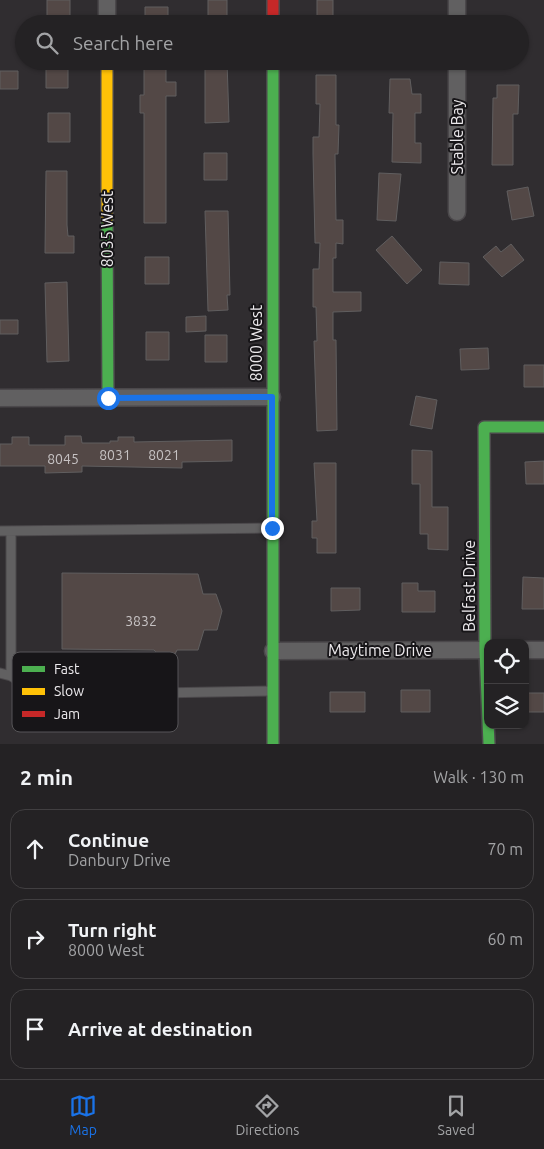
<!DOCTYPE html>
<meta charset="utf-8">
<style>
:root{--surface:#242224;--page:#2c2a2c;--text:#f1f3f6;--muted:#a3a4a6;--line:#413f41;--accent:#1a73e8}
body{margin:0;font-family:Ubuntu,sans-serif;background:var(--page);color:var(--text)}
.controls{position:absolute;right:15px;bottom:15px;display:grid;overflow:hidden;border-radius:10px;box-shadow:0 1px 4px #0004}
.controls button{width:45px;height:45px;display:grid;place-items:center;padding:0;border:0;border-bottom:1px solid var(--line);background:var(--surface);color:var(--text);font:25px sans-serif}
.stop{position:absolute;width:15px;height:15px;margin:-11px;border:4px solid #1a73e8;border-radius:50%;background:#fff}
.stop.end{background:#1a73e8;border-color:#fff;box-shadow:0 1px 5px #0008}
.list{margin:0;padding:0;list-style:none}
h2{display:flex;justify-content:space-between;align-items:center;height:65px;margin:0;padding:0 20px;font-size:21px}
h2 small{font-size:16px;font-weight:400;color:var(--muted)}
.list li{display:grid;grid-template-columns:32px 1fr auto;gap:15px;align-items:center;box-sizing:border-box;height:80px;margin:0 10px 10px;padding:0 10px;border:1px solid var(--line);border-radius:15px}
.list b{display:block;font-size:19px;white-space:nowrap}
.list p{margin:0;font-size:16px;white-space:nowrap;color:var(--muted)}
.list em{font-size:16px;font-style:normal;color:var(--muted)}
.icon{flex:none;width:28px;height:28px;fill:none;stroke:currentColor;stroke-width:2;stroke-linecap:round;stroke-linejoin:round}
.map{position:relative;flex:none;width:544px;height:744px;overflow:hidden}
.search{position:absolute;background:var(--surface);box-shadow:0 1px 4px #0004;left:15px;right:15px;top:15px;height:55px;display:flex;align-items:center;gap:12px;box-sizing:border-box;padding:0 18px;border-radius:28px;color:var(--muted);font-size:19px}
.sheet{height:335px;background:var(--surface)}
nav{display:flex;justify-content:space-around;align-items:center;box-sizing:border-box;height:70px;border-top:1px solid var(--line);background:var(--surface);font-size:14px;color:var(--muted)}
nav a{display:grid;justify-items:center;gap:2px}
nav .on{color:var(--accent)}
.map>svg:first-child{display:block}
.building{fill:#534846;stroke:#605e5f}
.lines{fill:none;stroke-linecap:round;stroke-linejoin:round}
.lane-casing{stroke:#4b484b;stroke-width:11}
.street-casing{stroke:#4b484b;stroke-width:19}
.fast-casing{stroke:#4b484b;stroke-width:14}
.slow-casing{stroke:#4b484b;stroke-width:14}
.jam-casing{stroke:#4b484b;stroke-width:14}
.lane{stroke:#616061;stroke-width:9}
.street{stroke:#616061;stroke-width:16}
.fast{stroke:#4caf50;stroke-width:11}
.slow{stroke:#ffc107;stroke-width:11}
.jam{stroke:#c62828;stroke-width:11}
.route{stroke:#1a73e8;stroke-width:6}
.labels{text-anchor:middle;stroke-width:4;stroke-linejoin:round;paint-order:stroke}
.number-label{font-size:14px;fill:#c6c2c3}
.street-label{font-size:16px;fill:#edeaed;stroke:#171518}
.key{fill:#171518;stroke:#575558;stroke-width:1}
.key-label{font-size:14px;fill:#edeaed}
</style>
<div class="map">
<svg width="544" height="744" viewBox="0 0 544 744">
<rect width="100%" height="100%" fill="#302d30"/>
<path class="building" d="M 47,0 L 70,0 L 70,24 L 47,24 Z
M 208,0 L 227,0 L 227,23 L 208,23 Z
M 317,0 L 333,0 L 333,24 L 317,24 Z
M 145,7 L 168,7 L 168,24 L 145,24 Z
M 46,61 L 68,61 L 68,88 L 46,88 Z
M 205,61 L 227,61 L 229,122 L 205,123 Z
M 144,68 L 166,68 L 166,82 L 176,82 L 176,96 L 166,96 L 166,223 L 144,223 L 144,113 L 140,113 L 140,95 L 144,95 Z
M 0,71 L 18,71 L 18,89 L 0,89 Z
M 316,75 L 336,75 L 336,125 L 339,125 L 338,154 L 335,154 L 336,220 L 343,220 L 343,244 L 336,243 L 336,258 L 333,258 L 333,292 L 361,292 L 361,311 L 333,312 L 333,340 L 336,340 L 337,430 L 317,431 L 314,341 L 317,341 L 316,307 L 313,307 L 313,269 L 319,269 L 320,243 L 315,243 L 313,154 L 313,137 L 319,137 L 320,104 L 316,104 Z
M 390,79 L 410,79 L 412,94 L 421,94 L 421,113 L 415,113 L 415,143 L 421,143 L 421,163 L 392,162 L 393,113 L 389,113 Z
M 497,85 L 519,85 L 518,114 L 513,114 L 513,165 L 492,165 L 493,98 L 497,98 Z
M 48,113 L 70,113 L 70,142 L 48,142 Z
M 204,153 L 227,153 L 227,180 L 204,180 Z
M 46,171 L 67,171 L 67,225 L 68,236 L 74,236 L 74,253 L 45,253 Z
M 379,173 L 401,174 L 396,221 L 377,220 Z
M 528,187 L 534,216 L 512,220 L 507,191 Z
M 205,211 L 228,211 L 230,295 L 227,295 L 228,310 L 208,311 Z
M 392,236 L 422,270 L 407,284 L 376,250 Z
M 511,244 L 524,260 L 502,277 L 483,257 L 496,246 L 501,252 Z
M 145,257 L 169,257 L 169,284 L 145,284 Z
M 440,262 L 469,263 L 469,285 L 439,284 Z
M 67,282 L 69,361 L 47,362 L 45,283 Z
M 206,316 L 206,331 L 186,332 L 186,317 Z
M 0,320 L 18,320 L 18,334 L 0,334 Z
M 146,332 L 169,332 L 169,360 L 146,360 Z
M 205,335 L 227,335 L 227,362 L 205,362 Z
M 488,348 L 489,369 L 461,370 L 460,349 Z
M 524,365 L 544,365 L 544,387 L 524,387 Z
M 416,396 L 437,400 L 432,429 L 410,425 Z
M 65,436 L 81,436 L 82,443 L 110,443 L 110,441 L 118,441 L 118,437 L 134,437 L 134,442 L 232,440 L 232,461 L 182,462 L 182,468 L 82,466 L 82,472 L 45,473 L 45,466 L 0,466 L 0,444 L 12,444 L 12,437 L 29,437 L 29,445 L 65,445 Z
M 412,450 L 432,451 L 432,507 L 448,507 L 448,550 L 428,549 L 428,534 L 420,534 L 420,484 L 412,484 Z
M 544,461 L 544,484 L 526,484 L 525,462 Z
M 314,463 L 336,463 L 336,553 L 317,553 L 317,538 L 312,538 L 312,521 L 317,521 Z
M 62,573 L 198,574 L 203,594 L 216,594 L 222,611 L 217,630 L 204,630 L 198,650 L 177,650 L 175,654 L 158,654 L 154,650 L 62,649 Z
M 523,577 L 544,578 L 544,609 L 522,609 Z
M 402,583 L 418,583 L 418,591 L 435,591 L 435,612 L 402,612 Z
M 331,588 L 360,588 L 360,610 L 331,611 Z
M 401,690 L 430,690 L 430,712 L 401,712 Z
M 330,692 L 365,692 L 365,712 L 330,712 Z
M 525,693 L 544,693 L 544,712 L 525,712 Z"/>
<g class="lines">
<defs>
<path id="lane" d="M 0,531 L 272,528
M 11,531 L 11,676 L 44,695 L 273,691
M 0,673 L 11,676"/>
<path id="street" d="M 107,0 L 107,24
M 457,24 L 457,0
M 457,212 L 457,61
M 0,398 L 272,397
M 525,650 L 544,650
M 273,651 L 488,650"/>
<path id="fast" d="M 273,61 L 273,744
M 107,219 L 108,398
M 489,744 L 485,650 L 484,427 L 544,427"/>
<path id="slow" d="M 107,61 L 107,219"/>
<path id="jam" d="M 273,0 L 273,24"/>
</defs>
<use href="#lane" class="lane-casing"/>
<use href="#street" class="street-casing"/>
<use href="#fast" class="fast-casing"/>
<use href="#slow" class="slow-casing"/>
<use href="#jam" class="jam-casing"/>
<use href="#lane" class="lane"/>
<use href="#street" class="street"/>
<use href="#fast" class="fast"/>
<use href="#slow" class="slow"/>
<use href="#jam" class="jam"/>
</g>
<g class="lines">
<path class="route" d="M 108,398 L 272,397 L 272,528"/>
</g>
<g class="labels">
<g class="number-label">
<text x="115" y="460">8031</text>
<text x="164" y="460">8021</text>
<text x="63" y="464">8045</text>
<text x="141" y="626">3832</text>
</g>
<g class="street-label">
<text transform="translate(457 137) rotate(-90)" y="6">Stable Bay</text>
<text transform="translate(107 229) rotate(-90)" y="6">8035 West</text>
<text transform="translate(256 343) rotate(-90)" y="6">8000 West</text>
<text transform="translate(469 586) rotate(-90)" y="6">Belfast Drive</text>
<text x="380" y="656">Maytime Drive</text>
</g>
</g>
<rect x="12" y="652" width="166" height="80" rx="8" class="key"/>
<rect x="22" y="666" width="23" height="6" fill="#4caf50"/>
<rect x="22" y="688" width="23" height="7" fill="#ffc107"/>
<rect x="22" y="711" width="23" height="6" fill="#c62828"/>
<g class="key-label">
<text x="54" y="674">Fast</text>
<text x="54" y="696">Slow</text>
<text x="54" y="719">Jam</text>
</g>
</svg>
<div class="controls">
<button><svg class="icon" aria-label="locate" viewBox="0 0 24 24"><circle cx="12" cy="12" r="6"/><path d="M12 2v4M12 18v4M2 12h4M18 12h4"/></svg></button>
<button><svg class="icon" aria-label="layers" viewBox="0 0 24 24"><path d="M12 4l9 5-9 5-9-5zM3 14l9 5 9-5"/></svg></button>
</div>
<div class="stop" style="left:108px;top:398px"></div>
<div class="stop end" style="left:272px;top:528px"></div>
<div class="search"><svg class="icon" aria-label="search" viewBox="0 0 24 24"><circle cx="10" cy="10" r="6"/><path d="M15 15l6 6"/></svg>Search here</div>
</div>
<section class="sheet">
<h2>2 min<small>Walk · 130 m</small></h2>
<ul class="list">
<li><svg class="icon" aria-label="ahead" viewBox="0 0 24 24"><path d="M12 20V5M6 11l6-6 6 6"/></svg><div><b>Continue</b><p>Danbury Drive</p></div><em>70 m</em></li>
<li><svg class="icon" aria-label="right" viewBox="0 0 24 24"><path d="M7 20v-9h11M14 6l5 5-5 5"/></svg><div><b>Turn right</b><p>8000 West</p></div><em>60 m</em></li>
<li><svg class="icon" aria-label="arrive" viewBox="0 0 24 24"><path d="M6 21V4h12l-3 4 3 4H6"/></svg><div><b>Arrive at destination</b></div></li>
</ul>
</section>
<nav>
<a class="on"><svg class="icon" aria-label="map" viewBox="0 0 24 24"><path d="M3 6l6-2 6 2 6-2v14l-6 2-6-2-6 2zM9 4v14M15 6v14"/></svg>Map</a>
<a><svg class="icon" aria-label="directions" viewBox="0 0 24 24"><path d="M12 3l9 9-9 9-9-9zM9 14v-3h6M13 9l2 2-2 2"/></svg>Directions</a>
<a><svg class="icon" aria-label="saved" viewBox="0 0 24 24"><path d="M7 4h10v16l-5-4-5 4z"/></svg>Saved</a>
</nav>
